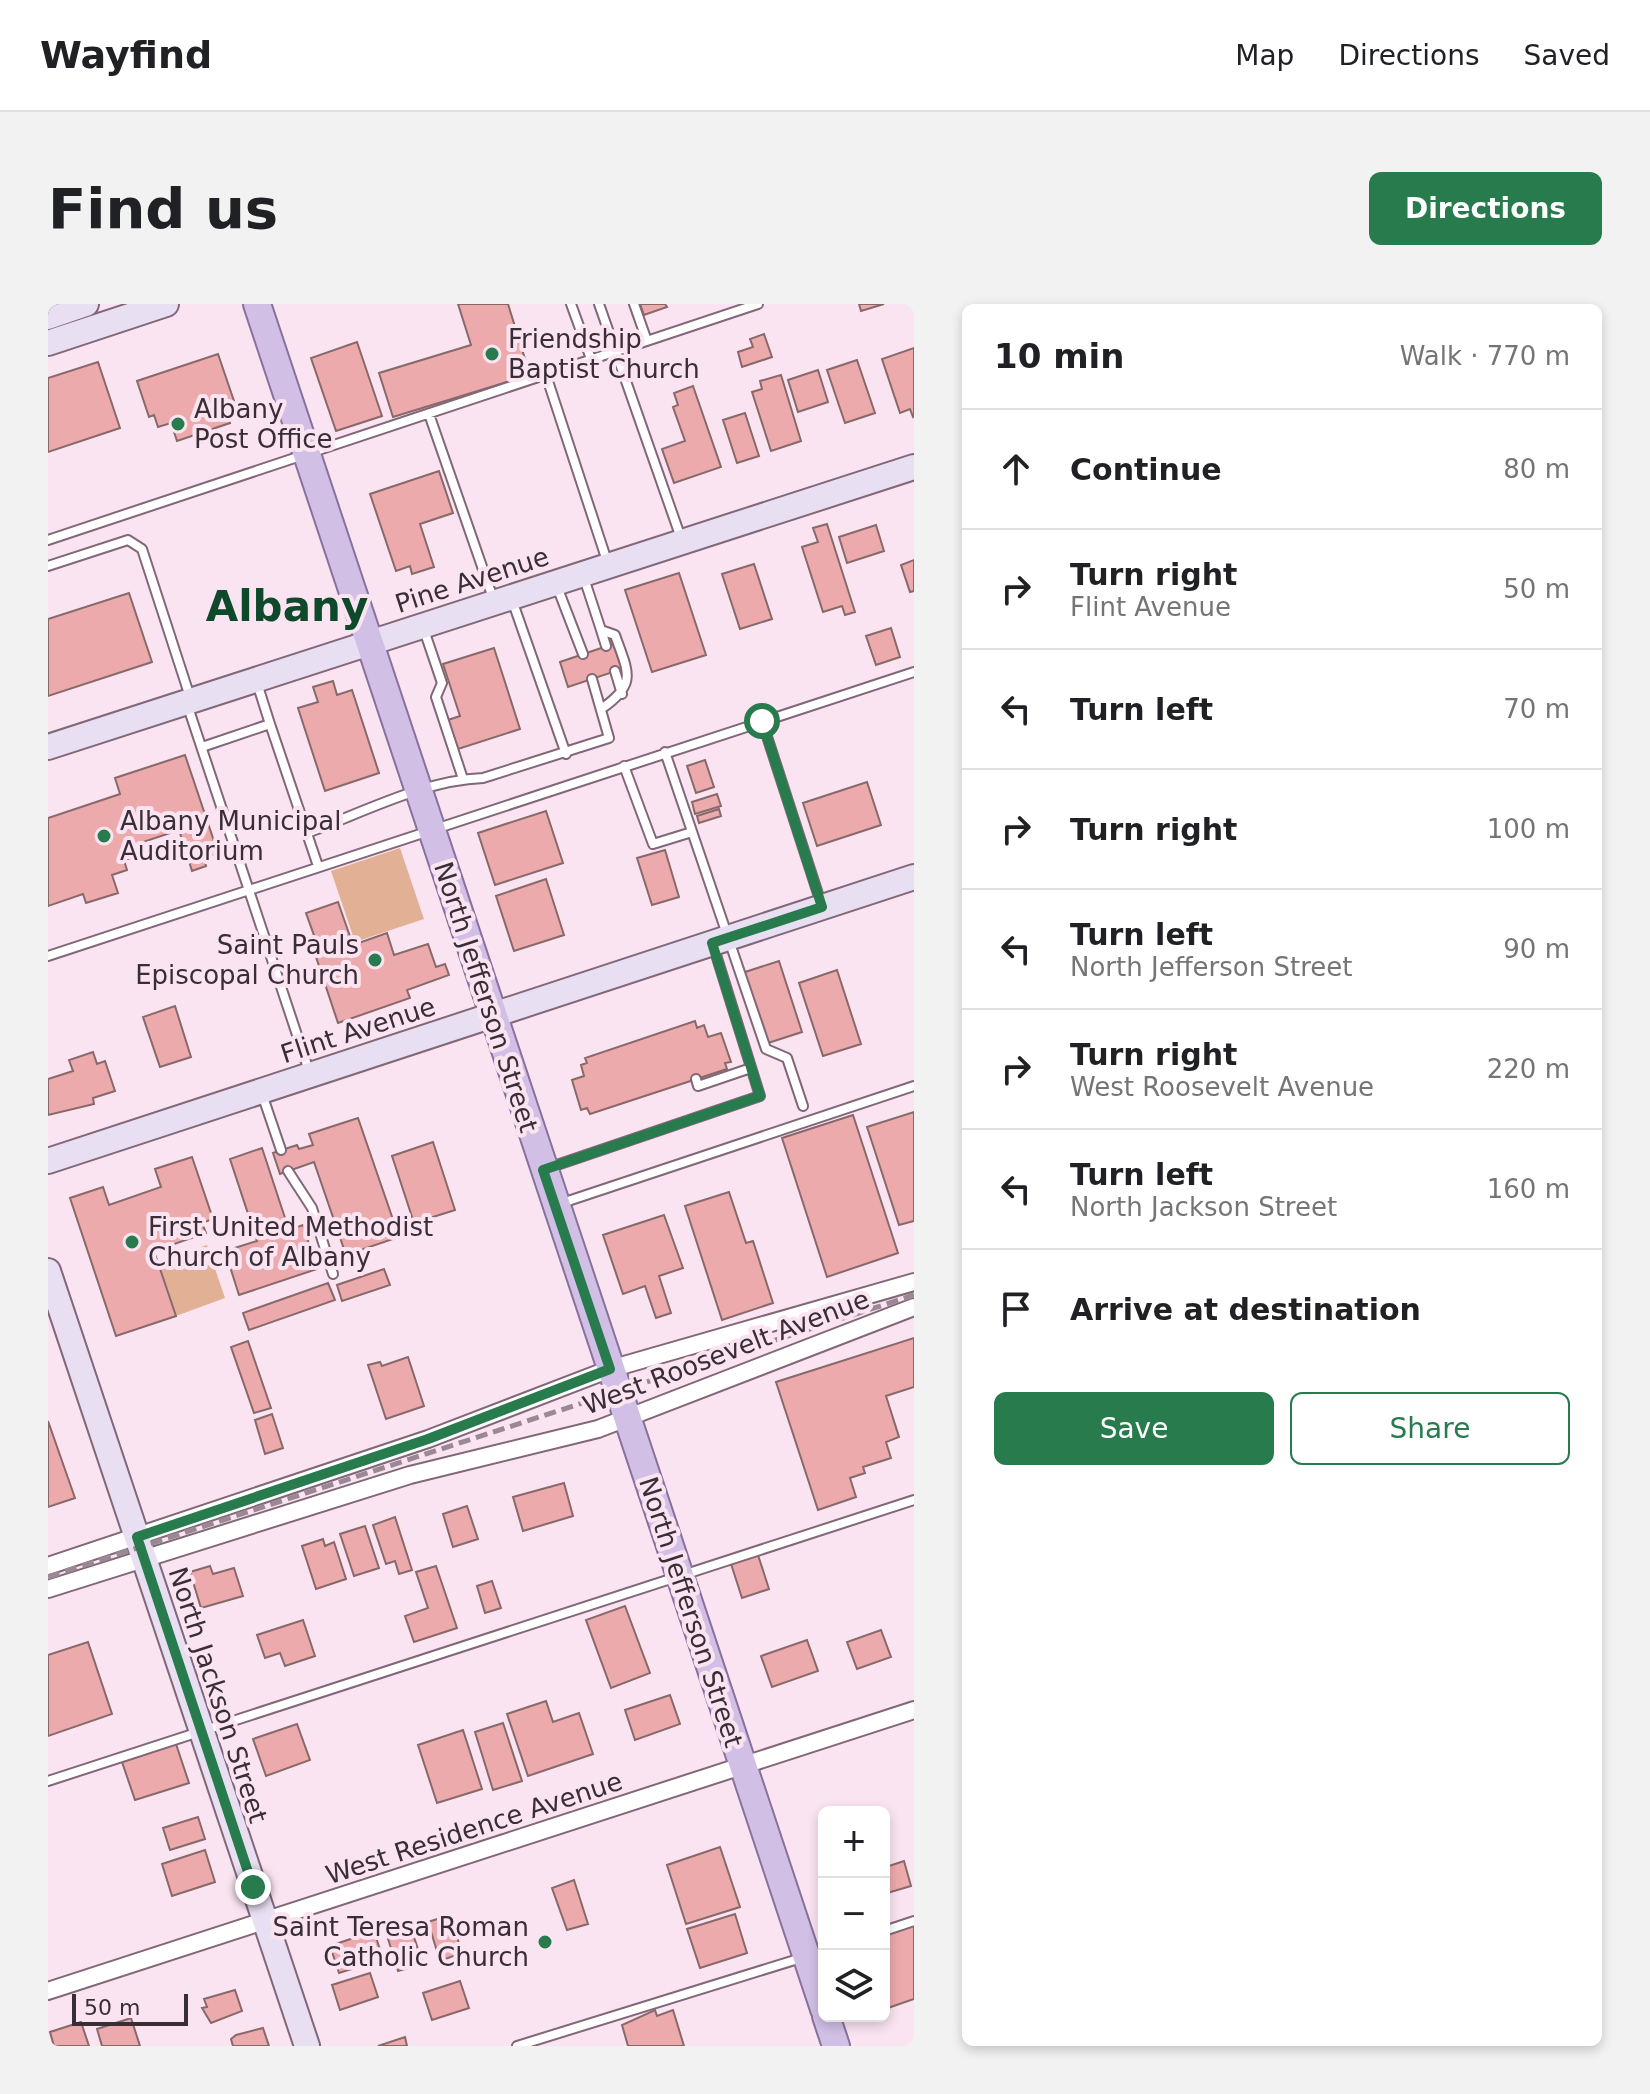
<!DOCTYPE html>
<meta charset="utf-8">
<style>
:root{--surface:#fff;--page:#f2f2f2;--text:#202124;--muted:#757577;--line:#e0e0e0;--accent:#277b4d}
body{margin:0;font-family:"DejaVu Sans",sans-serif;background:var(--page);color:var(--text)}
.controls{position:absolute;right:24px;bottom:24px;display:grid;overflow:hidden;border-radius:12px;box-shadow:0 4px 12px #0003}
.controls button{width:72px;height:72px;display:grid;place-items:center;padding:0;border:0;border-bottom:2px solid var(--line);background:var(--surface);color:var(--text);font:40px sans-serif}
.scale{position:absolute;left:24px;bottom:20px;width:116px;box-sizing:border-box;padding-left:8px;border:4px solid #392e35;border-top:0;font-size:22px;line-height:28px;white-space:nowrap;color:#392e35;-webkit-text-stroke:6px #fbe4f2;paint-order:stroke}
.stop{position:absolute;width:24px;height:24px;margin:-18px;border:6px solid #277b4d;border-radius:50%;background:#fff}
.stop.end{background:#277b4d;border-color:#fff;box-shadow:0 2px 8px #0008}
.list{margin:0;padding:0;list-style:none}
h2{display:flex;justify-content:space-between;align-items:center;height:104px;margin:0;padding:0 32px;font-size:34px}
h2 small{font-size:26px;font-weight:400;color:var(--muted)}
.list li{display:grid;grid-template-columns:52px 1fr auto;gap:24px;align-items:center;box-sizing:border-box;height:120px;padding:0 32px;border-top:2px solid var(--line)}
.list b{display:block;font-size:30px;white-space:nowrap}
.list p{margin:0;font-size:26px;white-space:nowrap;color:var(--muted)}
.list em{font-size:26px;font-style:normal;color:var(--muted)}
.actions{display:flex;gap:16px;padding:24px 32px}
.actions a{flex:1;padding:18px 0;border:2px solid var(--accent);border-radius:12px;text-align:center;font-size:28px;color:var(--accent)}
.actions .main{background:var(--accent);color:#fff}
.icon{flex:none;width:44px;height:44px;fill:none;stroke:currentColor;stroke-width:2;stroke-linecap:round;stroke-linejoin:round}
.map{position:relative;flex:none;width:866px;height:1742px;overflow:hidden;border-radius:12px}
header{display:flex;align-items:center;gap:48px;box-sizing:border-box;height:112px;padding:0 40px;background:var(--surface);border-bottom:2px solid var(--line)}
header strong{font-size:38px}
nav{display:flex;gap:44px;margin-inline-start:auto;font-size:28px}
.intro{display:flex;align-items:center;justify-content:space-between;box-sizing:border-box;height:192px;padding:0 48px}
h1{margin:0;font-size:56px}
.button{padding:20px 36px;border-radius:12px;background:var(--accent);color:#fff;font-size:28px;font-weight:700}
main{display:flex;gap:48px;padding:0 48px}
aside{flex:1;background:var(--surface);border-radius:12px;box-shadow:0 4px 12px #0003}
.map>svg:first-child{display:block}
.green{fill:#e2b195}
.building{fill:#edaaac;stroke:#88696a;stroke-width:2}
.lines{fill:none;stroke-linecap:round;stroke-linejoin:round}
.lane-casing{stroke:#816777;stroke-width:12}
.street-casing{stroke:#816777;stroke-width:20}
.secondary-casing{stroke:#816777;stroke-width:28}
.primary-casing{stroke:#88719c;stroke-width:30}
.lane{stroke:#fff;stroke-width:8}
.street{stroke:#fff;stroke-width:16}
.secondary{stroke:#e8dff2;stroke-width:24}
.primary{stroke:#d1bfe5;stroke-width:26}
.rail{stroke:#9a8994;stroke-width:5;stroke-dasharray:12 6;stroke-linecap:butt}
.route{stroke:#277b4d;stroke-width:10}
.poi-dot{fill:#277b4d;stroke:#fbe4f2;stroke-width:3}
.labels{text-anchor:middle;stroke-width:8;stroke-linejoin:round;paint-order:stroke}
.poi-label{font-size:26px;fill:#392e35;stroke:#fbe4f2;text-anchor:start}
.street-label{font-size:26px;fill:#392e35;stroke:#fbe4f2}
.town-label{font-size:42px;font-weight:bold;fill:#0d492a;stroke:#fbe4f2}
</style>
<header>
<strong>Wayfind</strong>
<nav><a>Map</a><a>Directions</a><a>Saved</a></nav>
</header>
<div class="intro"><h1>Find us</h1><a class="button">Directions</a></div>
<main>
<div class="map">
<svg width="866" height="1742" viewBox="0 0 866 1742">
<rect width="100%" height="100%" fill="#fbe4f2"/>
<path class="green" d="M 352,544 L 376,615 L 307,638 L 283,567 Z
M 159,941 L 177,994 L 128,1012 L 110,958 Z"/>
<path class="building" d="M 410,0 L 460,0 L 482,71 L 345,113 L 331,69 L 423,41 Z
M 592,0 L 617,0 L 619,3 L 596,11 Z
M 811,0 L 836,0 L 813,7 Z
M 716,30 L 724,53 L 694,63 L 690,48 L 705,43 L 702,35 Z
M 309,38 L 334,112 L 288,127 L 263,54 Z
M 866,44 L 866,112 L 865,113 L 862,105 L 852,109 L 834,55 Z
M 170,50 L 186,97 L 176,101 L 182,119 L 129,137 L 123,119 L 110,123 L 106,111 L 101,113 L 89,77 Z
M 809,56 L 827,109 L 797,119 L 779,66 Z
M 50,58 L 72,124 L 0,148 L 0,74 Z
M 770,66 L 780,98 L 750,108 L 740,76 Z
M 733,71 L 753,137 L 723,147 L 704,88 L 714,85 L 712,77 Z
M 645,82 L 673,163 L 626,179 L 614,145 L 637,137 L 625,103 L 630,101 L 626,89 Z
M 697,109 L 711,152 L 689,159 L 675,116 Z
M 391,167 L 405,209 L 372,220 L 386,263 L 364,270 L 362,262 L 348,267 L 322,190 Z
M 779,220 L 807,308 L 797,311 L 794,302 L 775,308 L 754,243 L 770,238 L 765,224 Z
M 828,221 L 836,247 L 799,259 L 791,233 Z
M 866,256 L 866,287 L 862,288 L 853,261 Z
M 706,260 L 724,315 L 692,325 L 674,270 Z
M 631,269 L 658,351 L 604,368 L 577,286 Z
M 81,289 L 104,358 L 0,392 L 0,315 Z
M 843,324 L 852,353 L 828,361 L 818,332 Z
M 565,340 L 574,365 L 520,383 L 512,358 Z
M 446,344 L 472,425 L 410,445 L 400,416 L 412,412 L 395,360 Z
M 285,377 L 289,391 L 304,386 L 331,469 L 277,487 L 250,404 L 270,398 L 265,383 Z
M 137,451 L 170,549 L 156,554 L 158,562 L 144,567 L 131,526 L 92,539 L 96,550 L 76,556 L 79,566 L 64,571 L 70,589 L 38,599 L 35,590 L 0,602 L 0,514 L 72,490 L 67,474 Z
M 657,456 L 666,483 L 648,489 L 639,462 Z
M 819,478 L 833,521 L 769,542 L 755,499 Z
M 669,490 L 673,502 L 647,510 L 644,498 Z
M 671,505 L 673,512 L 651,519 L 649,512 Z
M 498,507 L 515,559 L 447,581 L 430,529 Z
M 617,546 L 631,593 L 604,601 L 589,554 Z
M 498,575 L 516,631 L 466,647 L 448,592 Z
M 290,598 L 305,641 L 339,629 L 346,651 L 380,640 L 388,663 L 397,660 L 401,671 L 359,686 L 362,694 L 290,719 L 263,638 L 268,637 L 258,609 Z
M 731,657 L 754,728 L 717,740 L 694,669 Z
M 789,666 L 813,740 L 775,752 L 751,679 Z
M 127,702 L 143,753 L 112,763 L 95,713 Z
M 647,717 L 649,724 L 656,721 L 660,733 L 673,729 L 683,758 L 677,759 L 679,765 L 542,810 L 539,804 L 533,806 L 524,776 L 536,772 L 533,761 L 539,759 L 537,754 Z
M 45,748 L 49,760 L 57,757 L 67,787 L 45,794 L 46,800 L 0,811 L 0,775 L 25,767 L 21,756 Z
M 866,808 L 866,917 L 851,921 L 819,823 Z
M 805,811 L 850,949 L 779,973 L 734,834 Z
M 310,814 L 351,933 L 298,951 L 266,858 L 232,870 L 225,849 L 249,841 L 251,845 L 265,841 L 261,830 Z
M 385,838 L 407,906 L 366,919 L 344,852 Z
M 214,844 L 241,926 L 255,921 L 269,965 L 191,991 L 177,947 L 209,937 L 182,855 Z
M 144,853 L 165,915 L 154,919 L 158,929 L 106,947 L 128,1012 L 68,1032 L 22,894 L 55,883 L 61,901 L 113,883 L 107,865 Z
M 681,888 L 698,939 L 705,937 L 725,999 L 674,1016 L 637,902 Z
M 616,911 L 635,964 L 611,972 L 623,1009 L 608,1014 L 597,982 L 575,990 L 555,931 Z
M 336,965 L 342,981 L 294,997 L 289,981 Z
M 280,979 L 287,996 L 201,1026 L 195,1009 Z
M 866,1034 L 866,1083 L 838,1092 L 851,1133 L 838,1138 L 843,1154 L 815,1163 L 817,1169 L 802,1174 L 808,1193 L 770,1206 L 728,1078 Z
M 200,1037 L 223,1104 L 206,1109 L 183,1043 Z
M 360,1053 L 376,1102 L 338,1115 L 320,1061 L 332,1058 L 334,1062 Z
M 224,1110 L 235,1144 L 217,1150 L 207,1116 Z
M 0,1117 L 27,1194 L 0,1203 Z
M 516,1179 L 525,1212 L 475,1227 L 465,1193 Z
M 419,1202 L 430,1235 L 405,1243 L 395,1210 Z
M 347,1213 L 364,1266 L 351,1270 L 347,1257 L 338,1260 L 325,1221 Z
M 317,1222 L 331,1264 L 306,1272 L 292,1230 Z
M 275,1235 L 277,1242 L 286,1238 L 298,1275 L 268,1285 L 254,1242 Z
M 710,1251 L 721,1285 L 694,1294 L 683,1260 Z
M 162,1262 L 165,1270 L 186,1264 L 195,1292 L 153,1304 L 142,1268 Z
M 388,1262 L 409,1324 L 366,1338 L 357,1312 L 380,1304 L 368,1268 Z
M 444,1277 L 453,1304 L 437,1309 L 429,1282 Z
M 577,1302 L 602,1369 L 563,1384 L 538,1316 Z
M 255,1316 L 267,1352 L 237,1362 L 232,1349 L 217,1354 L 209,1331 Z
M 833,1326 L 843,1353 L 809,1365 L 799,1338 Z
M 759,1336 L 770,1367 L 724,1383 L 713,1352 Z
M 40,1338 L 64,1410 L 0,1432 L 0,1351 Z
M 622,1391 L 632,1420 L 587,1436 L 577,1406 Z
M 498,1397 L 505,1418 L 531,1409 L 545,1450 L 480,1472 L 459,1410 Z
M 455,1419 L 474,1477 L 445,1486 L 427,1428 Z
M 249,1420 L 262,1456 L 218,1472 L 205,1435 Z
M 415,1426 L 434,1485 L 389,1499 L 370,1441 Z
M 128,1440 L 141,1479 L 87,1496 L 74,1458 Z
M 150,1513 L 157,1535 L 122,1546 L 115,1524 Z
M 672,1543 L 692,1603 L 638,1620 L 619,1561 Z
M 157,1546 L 167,1578 L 124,1592 L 114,1560 Z
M 836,1547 L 841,1562 L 856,1557 L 863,1582 L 836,1590 Z
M 526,1576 L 540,1620 L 519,1626 L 504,1584 Z
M 687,1610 L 699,1649 L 652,1664 L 639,1625 Z
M 402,1611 L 414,1649 L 392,1657 L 380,1618 Z
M 361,1618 L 375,1660 L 350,1667 L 337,1625 Z
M 866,1618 L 866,1695 L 837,1705 L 836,1627 Z
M 326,1627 L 335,1655 L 291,1669 L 282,1642 Z
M 322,1669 L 330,1693 L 292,1706 L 284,1681 Z
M 412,1677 L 421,1704 L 384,1716 L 375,1689 Z
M 187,1686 L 194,1707 L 163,1719 L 154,1704 L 159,1703 L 156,1695 Z
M 607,1706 L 609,1712 L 625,1706 L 636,1742 L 580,1742 L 574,1721 Z
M 83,1714 L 92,1742 L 54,1742 L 49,1725 Z
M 33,1718 L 41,1742 L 6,1742 L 2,1728 Z
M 215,1724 L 221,1742 L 185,1742 L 183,1735 L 188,1731 Z
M 357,1733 L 359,1742 L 330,1742 Z"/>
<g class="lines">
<defs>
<path id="lane" d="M 523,0 L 543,55
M 551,0 L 634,237
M 586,0 L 599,37
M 498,71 L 560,260
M 381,110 L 446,297
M 0,236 L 710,0
M 0,262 L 80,236 L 94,245 L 143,396
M 536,274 L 553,326 L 567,331 C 580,368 590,380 553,405
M 508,280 L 535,350
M 464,296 L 518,450
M 376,326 L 394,379 L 388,393 L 415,475
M 553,326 L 558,342
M 567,367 L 574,390
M 209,379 L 222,420
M 139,400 L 261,767
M 714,417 L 773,599
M 154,443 L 222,420 L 270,562
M 617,448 L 718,745 L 739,754 L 755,802
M 576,462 L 605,540 L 644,528
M 259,529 C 314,509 376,476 435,474 L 561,434 L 544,375
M 0,652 L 866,368
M 648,775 L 650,782 L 703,764
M 214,790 L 233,846
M 500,864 L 712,792 L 665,641
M 240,867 L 264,904 L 285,970
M 514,899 L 866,782
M 0,1477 L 866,1196
M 836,1627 L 866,1617
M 469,1742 L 776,1647"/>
<path id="street" d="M 0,1262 L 380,1135 L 562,1065 L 866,978
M 0,1285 L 362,1171 L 550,1125 L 866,1003
M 0,1687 L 866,1406"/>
<path id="secondary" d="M 0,13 L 38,0
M 0,39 L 118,0
M 0,443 L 866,163
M 0,857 L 866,573
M 0,967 L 259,1742"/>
<path id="primary" d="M 209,0 L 776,1705
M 778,1712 L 788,1742"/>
</defs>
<use href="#lane" class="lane-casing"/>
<use href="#street" class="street-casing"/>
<use href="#secondary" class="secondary-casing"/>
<use href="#primary" class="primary-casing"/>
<use href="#lane" class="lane"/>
<use href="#street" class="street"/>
<use href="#secondary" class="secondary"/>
<use href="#primary" class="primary"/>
<path class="rail" d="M 0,1273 L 866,991"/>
</g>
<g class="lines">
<path class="route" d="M 205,1583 L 89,1233 L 380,1135 L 562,1065 L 495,866 L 712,792 L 664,639 L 774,603 L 714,417"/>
</g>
<g class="poi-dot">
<circle cx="444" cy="50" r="8"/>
<circle cx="130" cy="120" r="8"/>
<circle cx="56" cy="532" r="8"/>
<circle cx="327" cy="656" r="8"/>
<circle cx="84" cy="938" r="8"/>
<circle cx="497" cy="1638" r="8"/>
</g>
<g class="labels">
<g class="poi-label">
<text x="460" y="44">Friendship<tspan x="460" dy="30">Baptist Church</tspan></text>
<text x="146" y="114">Albany<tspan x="146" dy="30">Post Office</tspan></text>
<text x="72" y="526">Albany Municipal<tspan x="72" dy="30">Auditorium</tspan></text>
<text x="311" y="650" text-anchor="end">Saint Pauls<tspan x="311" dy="30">Episcopal Church</tspan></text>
<text x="100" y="932">First United Methodist<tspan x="100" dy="30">Church of Albany</tspan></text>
<text x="481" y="1632" text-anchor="end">Saint Teresa Roman<tspan x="481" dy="30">Catholic Church</tspan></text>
</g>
<g class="street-label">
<text transform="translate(424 276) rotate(-18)" y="9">Pine Avenue</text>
<text transform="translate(438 693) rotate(72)" y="9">North Jefferson Street</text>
<text transform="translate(310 726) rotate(-18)" y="9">Flint Avenue</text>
<text transform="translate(678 1048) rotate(-21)" y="9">West Roosevelt Avenue</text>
<text transform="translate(643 1308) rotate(72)" y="9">North Jefferson Street</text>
<text transform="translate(170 1391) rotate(72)" y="9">North Jackson Street</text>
<text transform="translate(426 1524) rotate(-18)" y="9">West Residence Avenue</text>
</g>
<g class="town-label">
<text x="239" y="317">Albany</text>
</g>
</g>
</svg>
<div class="controls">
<button>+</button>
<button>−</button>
<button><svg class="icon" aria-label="layers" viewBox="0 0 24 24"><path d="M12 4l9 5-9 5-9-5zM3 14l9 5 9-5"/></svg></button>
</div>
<div class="scale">50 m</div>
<div class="stop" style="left:714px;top:417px"></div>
<div class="stop end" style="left:205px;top:1583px"></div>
</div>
<aside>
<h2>10 min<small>Walk · 770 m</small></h2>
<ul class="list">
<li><svg class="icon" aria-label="ahead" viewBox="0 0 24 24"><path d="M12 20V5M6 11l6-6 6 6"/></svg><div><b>Continue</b></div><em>80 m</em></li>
<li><svg class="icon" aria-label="right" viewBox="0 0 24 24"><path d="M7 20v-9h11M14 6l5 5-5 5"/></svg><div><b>Turn right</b><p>Flint Avenue</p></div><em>50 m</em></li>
<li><svg class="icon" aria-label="left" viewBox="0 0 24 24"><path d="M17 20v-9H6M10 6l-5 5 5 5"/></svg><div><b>Turn left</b></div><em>70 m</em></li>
<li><svg class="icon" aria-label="right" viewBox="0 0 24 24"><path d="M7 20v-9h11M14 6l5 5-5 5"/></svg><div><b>Turn right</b></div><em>100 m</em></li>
<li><svg class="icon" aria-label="left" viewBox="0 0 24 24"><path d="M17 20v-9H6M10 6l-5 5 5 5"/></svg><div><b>Turn left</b><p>North Jefferson Street</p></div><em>90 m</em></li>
<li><svg class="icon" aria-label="right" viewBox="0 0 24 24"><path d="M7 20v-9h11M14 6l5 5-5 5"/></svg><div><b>Turn right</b><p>West Roosevelt Avenue</p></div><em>220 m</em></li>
<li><svg class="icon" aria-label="left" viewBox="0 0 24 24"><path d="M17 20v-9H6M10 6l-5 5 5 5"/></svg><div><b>Turn left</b><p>North Jackson Street</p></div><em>160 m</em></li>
<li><svg class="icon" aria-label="arrive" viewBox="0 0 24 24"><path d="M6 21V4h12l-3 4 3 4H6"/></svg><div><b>Arrive at destination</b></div></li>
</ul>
<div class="actions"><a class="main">Save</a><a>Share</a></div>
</aside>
</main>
